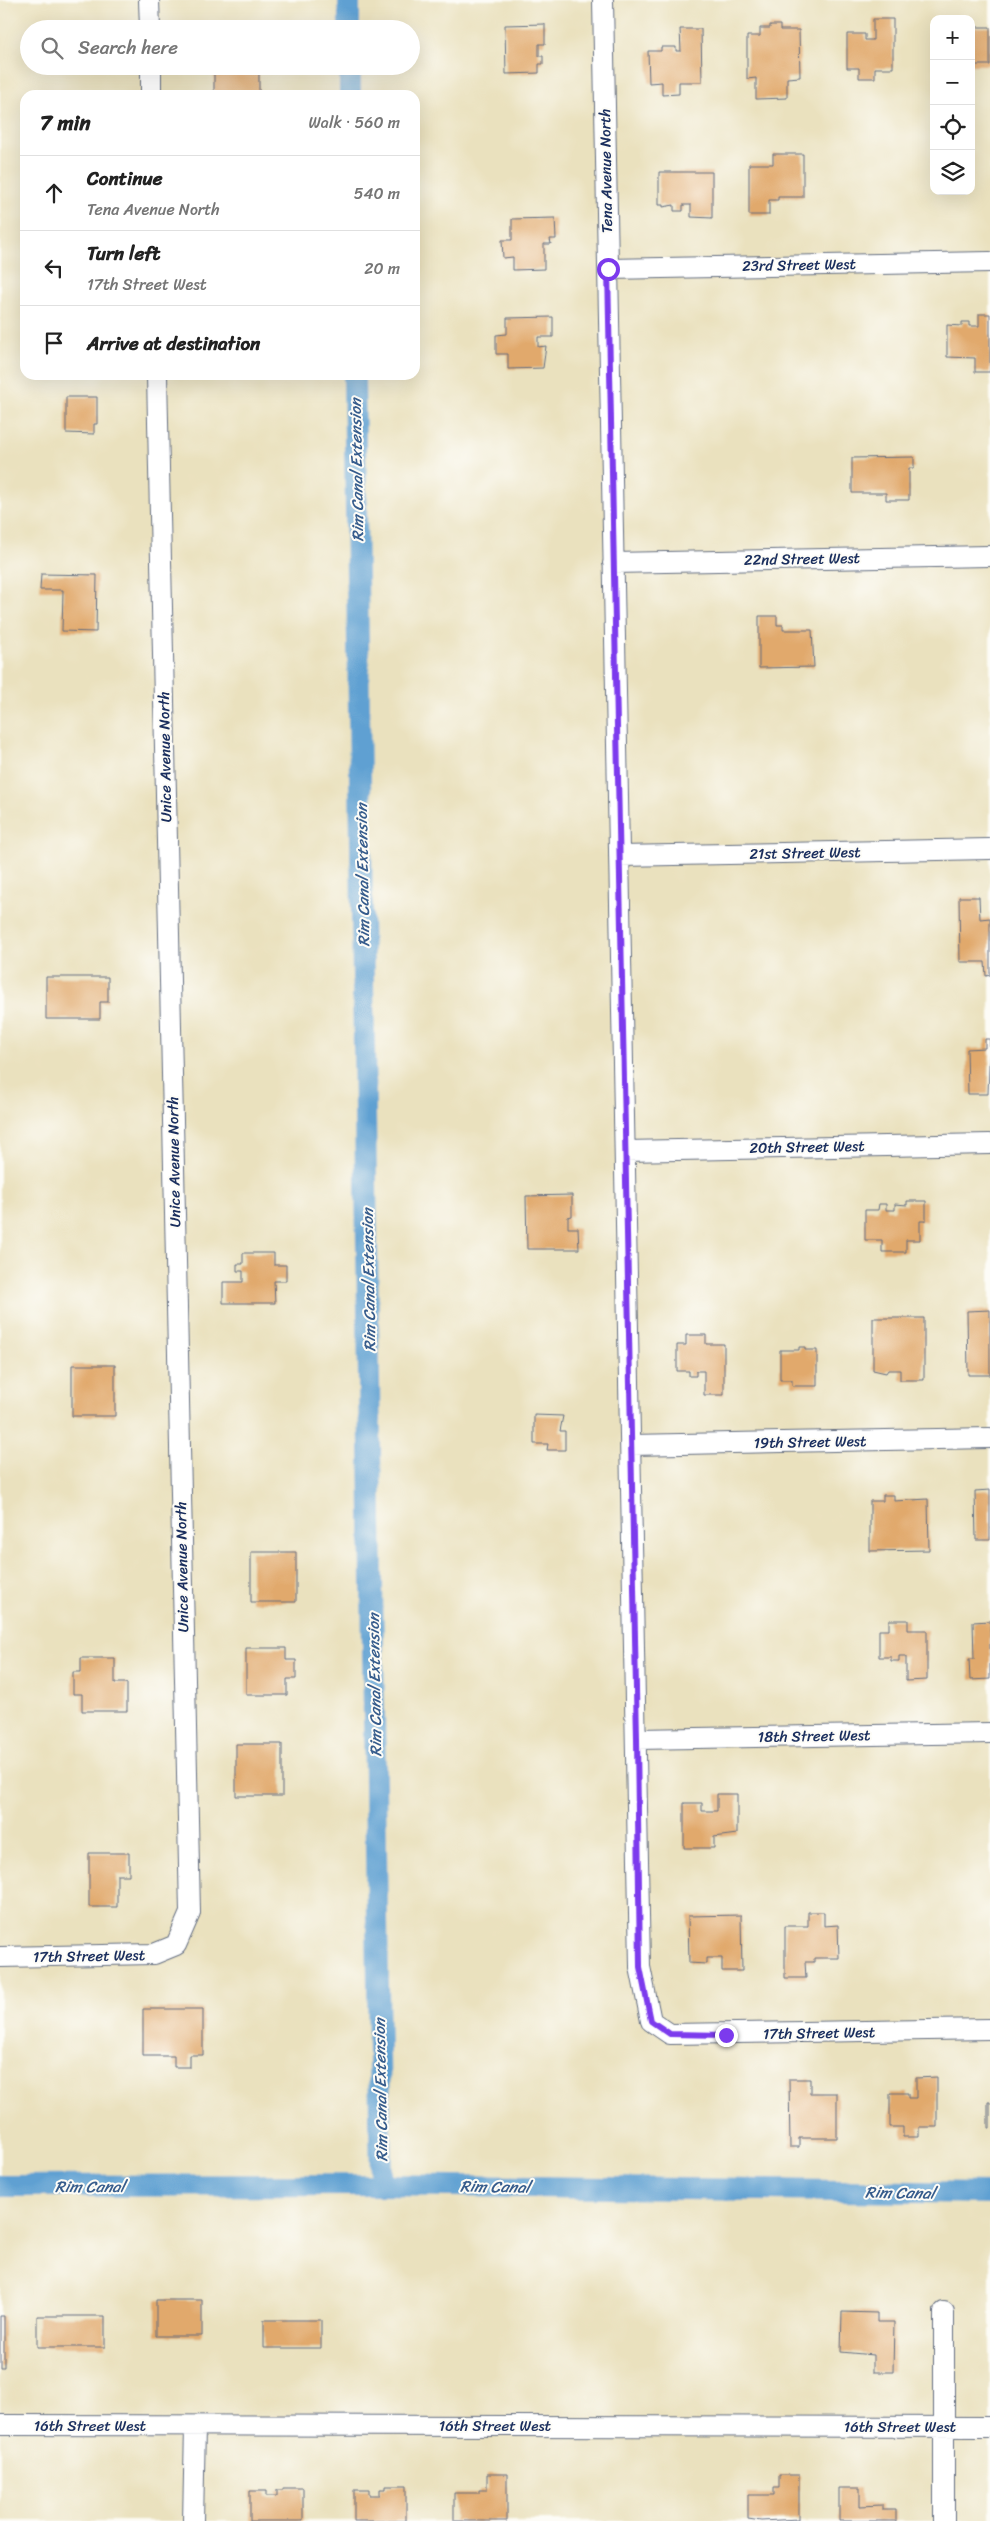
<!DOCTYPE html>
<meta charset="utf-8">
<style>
:root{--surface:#fff;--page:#f2f2f2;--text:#222;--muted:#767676;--line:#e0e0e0}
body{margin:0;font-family:Sriracha,sans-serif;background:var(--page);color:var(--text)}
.controls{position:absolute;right:15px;top:15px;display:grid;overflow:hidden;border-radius:10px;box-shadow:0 5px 20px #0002}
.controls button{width:45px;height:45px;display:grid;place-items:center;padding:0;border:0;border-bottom:1px solid var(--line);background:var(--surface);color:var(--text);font:25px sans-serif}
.stop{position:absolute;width:15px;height:15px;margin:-11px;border:4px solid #7c3aed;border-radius:50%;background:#fff}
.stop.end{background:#7c3aed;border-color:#fff;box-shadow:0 1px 5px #0008}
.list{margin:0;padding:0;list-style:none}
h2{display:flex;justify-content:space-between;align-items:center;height:65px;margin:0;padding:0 20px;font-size:21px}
h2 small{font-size:16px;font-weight:400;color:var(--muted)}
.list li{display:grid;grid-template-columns:32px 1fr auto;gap:15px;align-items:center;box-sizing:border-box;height:75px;padding:0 20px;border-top:1px solid var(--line)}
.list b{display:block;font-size:19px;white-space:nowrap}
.list p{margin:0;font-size:16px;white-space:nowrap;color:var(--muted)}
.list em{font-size:16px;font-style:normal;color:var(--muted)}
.icon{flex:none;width:28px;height:28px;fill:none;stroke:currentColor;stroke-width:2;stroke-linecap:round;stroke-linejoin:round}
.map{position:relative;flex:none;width:990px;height:2521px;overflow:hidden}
.search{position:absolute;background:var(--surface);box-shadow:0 5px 20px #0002;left:20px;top:20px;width:400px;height:55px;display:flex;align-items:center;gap:12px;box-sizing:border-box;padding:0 18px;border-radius:28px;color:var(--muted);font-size:19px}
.panel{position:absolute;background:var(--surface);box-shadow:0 5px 20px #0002;left:20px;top:90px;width:400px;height:290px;border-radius:15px}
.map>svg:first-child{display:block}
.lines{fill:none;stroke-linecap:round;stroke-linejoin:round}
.canal{stroke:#5fa0d2;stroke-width:22}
.building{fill:#e1a96c}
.minor-casing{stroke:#636d80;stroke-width:22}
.minor{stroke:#fff;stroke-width:20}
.route{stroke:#7c3aed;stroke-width:6}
.labels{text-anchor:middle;stroke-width:4;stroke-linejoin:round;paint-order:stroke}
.street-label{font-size:15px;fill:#1b2f5e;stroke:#fdfcf7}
.water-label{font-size:16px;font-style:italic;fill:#365c8c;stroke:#fdfcf7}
</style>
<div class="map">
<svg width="990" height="2521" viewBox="0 0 990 2521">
<rect width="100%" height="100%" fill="#fdfcf7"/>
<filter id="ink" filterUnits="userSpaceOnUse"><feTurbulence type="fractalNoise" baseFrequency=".02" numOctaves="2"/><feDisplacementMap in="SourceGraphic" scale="10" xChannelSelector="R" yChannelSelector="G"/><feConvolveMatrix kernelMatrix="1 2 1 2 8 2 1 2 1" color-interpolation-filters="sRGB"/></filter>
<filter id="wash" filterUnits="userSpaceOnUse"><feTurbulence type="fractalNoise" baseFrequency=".0096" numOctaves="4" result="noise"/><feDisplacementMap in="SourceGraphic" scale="20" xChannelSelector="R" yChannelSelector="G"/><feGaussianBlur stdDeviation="1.12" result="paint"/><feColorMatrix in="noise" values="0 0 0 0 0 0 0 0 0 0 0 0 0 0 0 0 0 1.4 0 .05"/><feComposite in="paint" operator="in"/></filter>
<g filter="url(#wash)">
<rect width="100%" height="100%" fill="#eae1be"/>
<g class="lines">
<path class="canal" d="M 349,0 L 349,29
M 350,66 L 350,95
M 354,375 L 381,2185
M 0,2186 L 381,2185 L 990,2193"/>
</g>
<g id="blocks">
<path class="building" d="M 873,19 L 893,19 L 893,68 L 875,68 L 875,78 L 859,78 L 859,68 L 847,68 L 847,34 L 865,34 L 865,40 L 873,40 Z
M 545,24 L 545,44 L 539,44 L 539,56 L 543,56 L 543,64 L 539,64 L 539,73 L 506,74 L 505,25 Z
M 770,25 L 780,25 L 780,30 L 799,30 L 800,77 L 787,78 L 787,98 L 756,99 L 756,78 L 747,79 L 747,36 L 760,36 L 760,28 L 770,28 Z
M 971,27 L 990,27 L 990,65 L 971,65 Z
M 680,29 L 701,29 L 702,82 L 679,82 L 679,94 L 662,95 L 662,82 L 649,83 L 648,51 L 661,51 L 661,47 L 676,47 L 676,51 L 681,51 Z
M 214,66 L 259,66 L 259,95 L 214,95 Z
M 773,154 L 803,154 L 803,197 L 778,197 L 778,200 L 769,200 L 769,215 L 749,215 L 749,164 L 773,164 Z
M 659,172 L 712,172 L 712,218 L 691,217 L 691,205 L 683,205 L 683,211 L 674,211 L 674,205 L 663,207 L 663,205 L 659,205 Z
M 555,218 L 556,239 L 550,239 L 551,244 L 544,244 L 544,269 L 513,270 L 513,257 L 503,258 L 502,240 L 512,240 L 512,219 Z
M 979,314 L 990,314 L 990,372 L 975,372 L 975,358 L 947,357 L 947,325 L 962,326 L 962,322 L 969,322 L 969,326 L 979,326 Z
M 553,317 L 553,337 L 538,337 L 538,347 L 546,346 L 543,368 L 508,369 L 508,354 L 496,354 L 496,335 L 507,334 L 507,318 Z
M 66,397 L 97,397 L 97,424 L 94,424 L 94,434 L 66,433 Z
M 914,457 L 914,468 L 909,468 L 909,500 L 886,500 L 886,493 L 852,493 L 852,458 Z
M 41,574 L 97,575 L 96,632 L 62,631 L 63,590 L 40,590 Z
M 759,616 L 777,616 L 777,625 L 783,625 L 783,630 L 812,630 L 814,667 L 759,668 Z
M 959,897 L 979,897 L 980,919 L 990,918 L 990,975 L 986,976 L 985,962 L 960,962 Z
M 46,977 L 108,977 L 108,1002 L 100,1002 L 100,1019 L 46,1019 Z
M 985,1039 L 990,1039 L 988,1094 L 968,1094 L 967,1049 L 985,1048 Z
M 572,1195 L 572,1216 L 568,1217 L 568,1228 L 578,1228 L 579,1249 L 527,1249 L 526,1196 Z
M 907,1201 L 926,1201 L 926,1221 L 920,1221 L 920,1240 L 906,1240 L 906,1252 L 882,1252 L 882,1240 L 865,1240 L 865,1210 L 878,1210 L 879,1204 L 886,1204 L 886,1210 L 895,1210 L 895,1204 L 907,1205 Z
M 243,1253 L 274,1253 L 274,1265 L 286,1265 L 286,1281 L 274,1281 L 275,1303 L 223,1303 L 223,1282 L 243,1282 L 243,1271 L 237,1271 L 237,1264 L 243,1264 Z
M 990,1310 L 990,1375 L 968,1375 L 967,1311 Z
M 873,1318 L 924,1318 L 924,1380 L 900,1380 L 900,1370 L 888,1370 L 886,1373 L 873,1370 Z
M 686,1335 L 706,1335 L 706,1344 L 724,1344 L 724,1395 L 704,1395 L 704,1371 L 696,1371 L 696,1376 L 689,1376 L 689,1371 L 677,1371 L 677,1345 L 686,1345 Z
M 799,1347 L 805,1347 L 805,1350 L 817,1350 L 817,1386 L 792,1386 L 792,1380 L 780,1380 L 780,1350 L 799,1350 Z
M 72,1365 L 115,1365 L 115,1416 L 72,1416 Z
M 534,1415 L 563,1416 L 560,1431 L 565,1431 L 565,1450 L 547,1450 L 548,1444 L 534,1444 Z
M 990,1490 L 990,1540 L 976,1540 L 975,1491 Z
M 883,1495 L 894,1495 L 894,1501 L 928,1499 L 929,1550 L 870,1551 L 870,1501 L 883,1501 Z
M 251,1552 L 296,1552 L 296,1602 L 251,1602 Z
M 889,1620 L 908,1620 L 908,1630 L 927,1630 L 927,1680 L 906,1681 L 906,1656 L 899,1656 L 899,1661 L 891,1661 L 891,1657 L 879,1657 L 879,1630 L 889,1630 Z
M 990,1621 L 990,1679 L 970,1680 L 969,1659 L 974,1659 L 973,1622 Z
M 246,1648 L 286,1648 L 286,1660 L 296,1660 L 296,1679 L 287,1679 L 287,1695 L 246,1695 Z
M 81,1658 L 115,1658 L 115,1683 L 127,1683 L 127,1711 L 82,1711 L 82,1694 L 73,1694 L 73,1672 L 81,1672 Z
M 236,1744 L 282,1744 L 282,1796 L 236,1796 Z
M 717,1794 L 737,1794 L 737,1834 L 714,1837 L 714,1848 L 684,1848 L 684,1803 L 702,1803 L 702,1811 L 717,1811 Z
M 89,1853 L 129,1853 L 129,1875 L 117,1875 L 117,1907 L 89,1907 Z
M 808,1912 L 824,1912 L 824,1926 L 838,1925 L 839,1958 L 814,1958 L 814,1962 L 805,1962 L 806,1978 L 785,1978 L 785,1926 L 808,1926 Z
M 741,1915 L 742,1971 L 722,1971 L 722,1958 L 706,1958 L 706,1964 L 689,1963 L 688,1916 Z
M 143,2009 L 203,2009 L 203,2055 L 190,2055 L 190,2067 L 174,2067 L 174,2056 L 143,2056 Z
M 937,2077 L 937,2127 L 919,2127 L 919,2137 L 903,2137 L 903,2127 L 890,2127 L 890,2093 L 908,2093 L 908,2098 L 916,2098 L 916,2078 Z
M 789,2079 L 810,2079 L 810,2093 L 837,2093 L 837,2138 L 799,2138 L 799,2147 L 790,2147 Z
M 988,2102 L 990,2102 L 990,2128 L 988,2128 Z
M 156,2300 L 202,2300 L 202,2336 L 156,2336 Z
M 842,2312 L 877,2313 L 877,2322 L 894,2322 L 893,2372 L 873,2372 L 873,2355 L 841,2352 Z
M 0,2316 L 4,2316 L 4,2367 L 0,2367 Z
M 37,2316 L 105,2316 L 105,2347 L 37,2347 Z
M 264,2320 L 321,2320 L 321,2348 L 264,2348 Z
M 487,2474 L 507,2474 L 507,2521 L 454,2521 L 454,2493 L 479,2493 L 479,2490 L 487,2490 Z
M 779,2475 L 799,2475 L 799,2519 L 761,2521 L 748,2519 L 748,2495 L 774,2495 L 774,2488 L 779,2488 Z
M 386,2486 L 406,2486 L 406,2521 L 354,2521 L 354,2490 L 369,2490 L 369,2495 L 380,2495 L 380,2489 L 386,2489 Z
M 283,2488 L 303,2488 L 303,2521 L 250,2521 L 250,2491 L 266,2491 L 266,2496 L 277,2496 L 277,2490 L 283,2490 Z
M 839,2488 L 860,2488 L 860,2506 L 882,2505 L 882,2510 L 896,2510 L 896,2521 L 839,2521 Z"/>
</g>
</g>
<g filter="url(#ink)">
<use href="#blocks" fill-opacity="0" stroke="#636d80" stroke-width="1"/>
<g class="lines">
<defs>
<path id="minor" d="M 149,0 L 150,29
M 603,0 L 640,1967 L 651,2021 L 670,2034 L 990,2029
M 151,66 L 151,95
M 608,269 L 990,262
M 613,563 L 990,556
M 619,856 L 990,849
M 625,1151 L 990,1144
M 631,1445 L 990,1438
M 637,1739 L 990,1733
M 0,1957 L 154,1954 L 176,1945 L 190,1913 L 157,375
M 944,2312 L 944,2521
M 0,2425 L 990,2427
M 193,2521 L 195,2427"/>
</defs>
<use href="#minor" class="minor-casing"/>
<use href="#minor" class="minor"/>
</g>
</g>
<g class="lines" filter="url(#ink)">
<path class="route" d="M 608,269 L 637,1739 L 640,1967 L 651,2021 L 670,2034 L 726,2035"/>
</g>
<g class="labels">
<g class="street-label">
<text transform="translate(606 171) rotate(-91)" y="5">Tena Avenue North</text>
<text transform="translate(799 265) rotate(-1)" y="5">23rd Street West</text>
<text transform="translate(802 559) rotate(-1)" y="5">22nd Street West</text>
<text transform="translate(165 757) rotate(-91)" y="5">Unice Avenue North</text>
<text transform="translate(805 853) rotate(-1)" y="5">21st Street West</text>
<text transform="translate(807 1147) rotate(-1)" y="5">20th Street West</text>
<text transform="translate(174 1162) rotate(-91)" y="5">Unice Avenue North</text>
<text transform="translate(810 1442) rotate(-1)" y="5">19th Street West</text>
<text transform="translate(182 1567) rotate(-91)" y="5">Unice Avenue North</text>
<text transform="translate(814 1736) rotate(-1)" y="5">18th Street West</text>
<text transform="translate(89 1956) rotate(-1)" y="5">17th Street West</text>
<text transform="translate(819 2033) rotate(-1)" y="5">17th Street West</text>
<text x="90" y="2431">16th Street West</text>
<text x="495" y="2431">16th Street West</text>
<text x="900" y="2432">16th Street West</text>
</g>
<g class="water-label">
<text transform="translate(356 470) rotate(-91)" y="6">Rim Canal Extension</text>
<text transform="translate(362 875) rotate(-91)" y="6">Rim Canal Extension</text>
<text transform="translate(368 1280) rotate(-91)" y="6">Rim Canal Extension</text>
<text transform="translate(374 1685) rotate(-91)" y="6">Rim Canal Extension</text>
<text transform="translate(380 2090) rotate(-91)" y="6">Rim Canal Extension</text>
<text x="90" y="2192">Rim Canal</text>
<text transform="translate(495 2186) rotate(1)" y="6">Rim Canal</text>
<text transform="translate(900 2192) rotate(1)" y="6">Rim Canal</text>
</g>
</g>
</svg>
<div class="controls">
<button>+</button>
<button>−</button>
<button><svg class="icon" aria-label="locate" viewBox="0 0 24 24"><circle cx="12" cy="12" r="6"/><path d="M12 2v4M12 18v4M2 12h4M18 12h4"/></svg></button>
<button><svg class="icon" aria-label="layers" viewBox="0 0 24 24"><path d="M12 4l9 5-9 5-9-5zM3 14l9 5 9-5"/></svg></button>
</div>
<div class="stop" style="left:608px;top:269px"></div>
<div class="stop end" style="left:726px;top:2035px"></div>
<div class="search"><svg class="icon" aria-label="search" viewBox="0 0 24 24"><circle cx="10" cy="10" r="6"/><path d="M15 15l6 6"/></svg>Search here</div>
<section class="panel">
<h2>7 min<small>Walk · 560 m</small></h2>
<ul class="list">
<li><svg class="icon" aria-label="ahead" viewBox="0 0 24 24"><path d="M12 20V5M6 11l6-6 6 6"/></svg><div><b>Continue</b><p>Tena Avenue North</p></div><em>540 m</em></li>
<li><svg class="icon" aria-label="left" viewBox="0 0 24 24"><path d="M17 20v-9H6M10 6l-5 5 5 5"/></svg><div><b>Turn left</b><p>17th Street West</p></div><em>20 m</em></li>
<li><svg class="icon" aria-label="arrive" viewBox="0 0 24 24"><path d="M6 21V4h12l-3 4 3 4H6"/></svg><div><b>Arrive at destination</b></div></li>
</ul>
</section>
</div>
